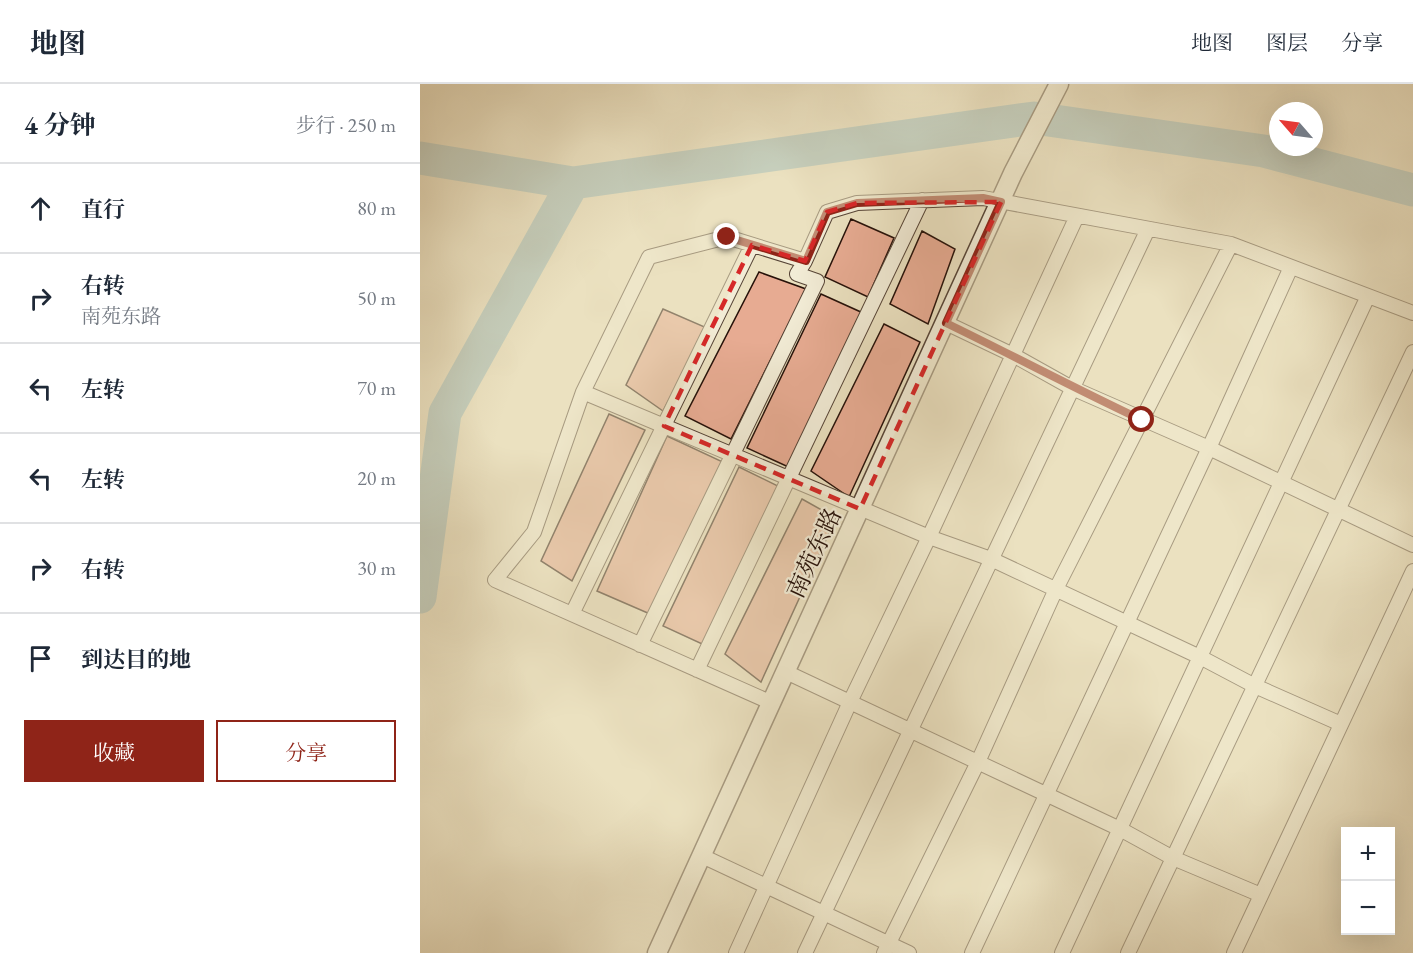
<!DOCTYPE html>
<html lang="zh">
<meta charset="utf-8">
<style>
:root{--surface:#fff;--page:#f6f6f7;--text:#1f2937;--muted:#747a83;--line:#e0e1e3;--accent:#8f2418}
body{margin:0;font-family:"EB Garamond","Noto Serif SC",serif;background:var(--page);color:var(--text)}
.controls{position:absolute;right:18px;bottom:18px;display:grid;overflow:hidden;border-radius:0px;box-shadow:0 6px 24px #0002}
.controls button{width:54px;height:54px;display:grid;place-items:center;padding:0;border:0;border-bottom:2px solid var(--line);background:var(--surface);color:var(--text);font:30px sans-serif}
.compass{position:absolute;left:849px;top:18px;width:54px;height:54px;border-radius:50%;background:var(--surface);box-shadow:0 6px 24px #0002;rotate:298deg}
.stop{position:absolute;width:18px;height:18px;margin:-14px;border:4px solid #8f2418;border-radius:50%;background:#fff}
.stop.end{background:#8f2418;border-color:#fff;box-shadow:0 2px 6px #0008}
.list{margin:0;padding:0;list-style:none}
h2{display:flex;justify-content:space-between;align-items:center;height:78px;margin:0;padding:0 24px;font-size:26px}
h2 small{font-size:20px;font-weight:400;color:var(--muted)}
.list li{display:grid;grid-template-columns:39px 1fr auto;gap:18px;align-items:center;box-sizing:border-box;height:90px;padding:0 24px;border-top:2px solid var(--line)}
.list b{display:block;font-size:22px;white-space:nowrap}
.list p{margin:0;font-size:20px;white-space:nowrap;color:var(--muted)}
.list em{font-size:20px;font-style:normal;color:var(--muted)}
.actions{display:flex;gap:12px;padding:18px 24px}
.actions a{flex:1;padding:14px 0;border:2px solid var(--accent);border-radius:0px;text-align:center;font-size:21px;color:var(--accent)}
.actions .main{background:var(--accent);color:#fff}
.icon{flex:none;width:33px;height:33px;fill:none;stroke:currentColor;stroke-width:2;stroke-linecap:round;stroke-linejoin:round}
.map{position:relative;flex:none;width:993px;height:869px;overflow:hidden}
header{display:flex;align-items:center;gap:36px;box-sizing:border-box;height:84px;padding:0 30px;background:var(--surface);border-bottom:2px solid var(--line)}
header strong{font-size:28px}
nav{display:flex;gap:33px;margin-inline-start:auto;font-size:21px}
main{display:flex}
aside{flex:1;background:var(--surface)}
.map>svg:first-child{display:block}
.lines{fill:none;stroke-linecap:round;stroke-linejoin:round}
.river{stroke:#9cbbbc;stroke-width:33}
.building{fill:#e7ab92;stroke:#261109;stroke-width:1.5}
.minor-casing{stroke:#574537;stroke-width:16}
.tertiary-casing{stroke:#574537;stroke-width:21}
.minor{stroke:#f2ecd6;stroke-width:14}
.tertiary{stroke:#f2ecd6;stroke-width:18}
.route{stroke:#8f2418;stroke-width:8}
.marked{fill:none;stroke:#d62828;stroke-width:4.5;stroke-dasharray:12 8;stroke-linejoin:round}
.labels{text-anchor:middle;stroke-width:4.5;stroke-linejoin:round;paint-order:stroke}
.street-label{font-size:24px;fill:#261109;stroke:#f2ecd6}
</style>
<header>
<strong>地图</strong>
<nav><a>地图</a><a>图层</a><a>分享</a></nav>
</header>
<main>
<aside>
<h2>4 分钟<small>步行 · 250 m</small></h2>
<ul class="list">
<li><svg class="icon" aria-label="ahead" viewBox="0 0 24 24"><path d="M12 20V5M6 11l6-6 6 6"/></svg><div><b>直行</b></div><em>80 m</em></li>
<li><svg class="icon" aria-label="right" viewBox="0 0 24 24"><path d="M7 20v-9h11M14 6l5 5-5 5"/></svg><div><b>右转</b><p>南苑东路</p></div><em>50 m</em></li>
<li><svg class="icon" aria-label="left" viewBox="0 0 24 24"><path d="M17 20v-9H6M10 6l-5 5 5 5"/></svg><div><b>左转</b></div><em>70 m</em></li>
<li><svg class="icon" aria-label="left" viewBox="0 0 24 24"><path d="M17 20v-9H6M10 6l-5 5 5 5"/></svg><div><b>左转</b></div><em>20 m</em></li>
<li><svg class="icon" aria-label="right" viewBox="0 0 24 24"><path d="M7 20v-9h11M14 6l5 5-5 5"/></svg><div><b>右转</b></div><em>30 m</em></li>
<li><svg class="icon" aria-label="arrive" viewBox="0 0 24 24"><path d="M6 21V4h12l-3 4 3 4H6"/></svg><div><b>到达目的地</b></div></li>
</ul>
<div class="actions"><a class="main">收藏</a><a>分享</a></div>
</aside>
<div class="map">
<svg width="993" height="869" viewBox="0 0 993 869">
<rect width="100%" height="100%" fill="#ebe1c0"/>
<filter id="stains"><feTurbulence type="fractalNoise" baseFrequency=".00333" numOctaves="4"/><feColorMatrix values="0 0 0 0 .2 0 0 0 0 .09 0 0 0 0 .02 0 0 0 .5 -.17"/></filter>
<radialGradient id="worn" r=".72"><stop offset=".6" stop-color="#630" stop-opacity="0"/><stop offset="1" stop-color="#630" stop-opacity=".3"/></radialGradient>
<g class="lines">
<path class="river" d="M 0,74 L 153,99 L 614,34 L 844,67 L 993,106
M 0,513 L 25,329 L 153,99"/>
</g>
<path class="building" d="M 431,135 L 474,154 L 448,213 L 405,193 Z
M 502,147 L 535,165 L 508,240 L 470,220 Z
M 339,188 L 386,205 L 311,355 L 265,332 Z
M 401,210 L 443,229 L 375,386 L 327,364 Z
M 243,225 L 287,244 L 243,327 L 206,301 Z
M 464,240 L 500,258 L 429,413 L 391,387 Z
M 189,330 L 225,346 L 152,497 L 121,477 Z
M 247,352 L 305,379 L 230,530 L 177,507 Z
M 319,383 L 364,405 L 293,565 L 243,542 Z
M 382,415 L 416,434 L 341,598 L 305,570 Z"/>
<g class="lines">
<defs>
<path id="minor" d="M 526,239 L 593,271 L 652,304 L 789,364 L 993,461
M 163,308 L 509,453 L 571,475 L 780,573 L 835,602 L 921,640
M 152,530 L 332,161
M 220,561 L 397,197 L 377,190 L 385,177
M 277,586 L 502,116
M 366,588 L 700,745 L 753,774 L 841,811
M 352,619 L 75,496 L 114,448 L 163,308 L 229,173 L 307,153 L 385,177 L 407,128 L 437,119 L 563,114 L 811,160 L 993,229
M 282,772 L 489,869
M 316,869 L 430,618 L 509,453 L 657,132
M 385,869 L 728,145
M 464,869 L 558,678 L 636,505 L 811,160
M 552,869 L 789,364 L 871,183
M 642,869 L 948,212
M 708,869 L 993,268
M 814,869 L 993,487"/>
<path id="tertiary" d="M 237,869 L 593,89 L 639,0"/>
</defs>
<use href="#minor" class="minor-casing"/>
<use href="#tertiary" class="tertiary-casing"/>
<use href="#minor" class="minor"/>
<use href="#tertiary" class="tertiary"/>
</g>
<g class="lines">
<path class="route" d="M 307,153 L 386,177 L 407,128 L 437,119 L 563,114 L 581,118 L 526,239 C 592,271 656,305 722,336"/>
</g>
<path d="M0 0H993V869H0ZM 581,118 L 440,425 L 244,342 L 332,161 L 385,177 L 407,128 L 437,119 Z" fill="#ebe1c0" fill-opacity=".55" fill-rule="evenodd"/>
<path class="marked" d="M 581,118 L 440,425 L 244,342 L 332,161 L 385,177 L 407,128 L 437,119 Z"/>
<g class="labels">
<g class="street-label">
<text transform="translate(394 469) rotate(-65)" y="8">南苑东路</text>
</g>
</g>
<rect width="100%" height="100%" filter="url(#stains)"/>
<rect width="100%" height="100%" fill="url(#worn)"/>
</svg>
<div class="controls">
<button>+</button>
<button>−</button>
</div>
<svg class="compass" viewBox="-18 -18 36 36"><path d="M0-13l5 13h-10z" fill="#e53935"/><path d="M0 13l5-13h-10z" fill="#747a83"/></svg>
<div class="stop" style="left:722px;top:336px"></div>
<div class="stop end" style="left:307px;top:153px"></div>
</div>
</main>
